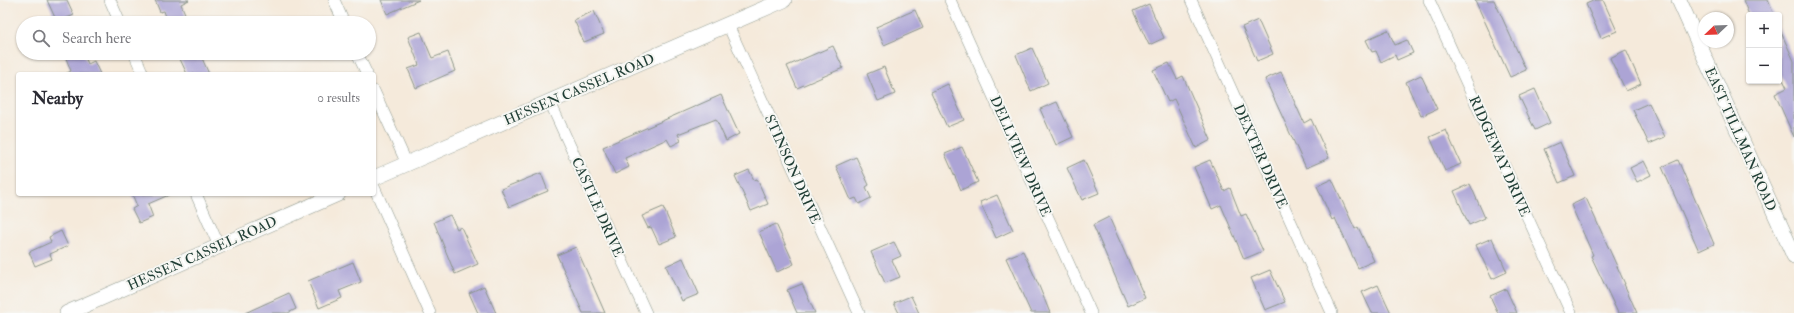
<!DOCTYPE html>
<meta charset="utf-8">
<style>
:root{--surface:#fff;--page:#f7f7f7;--text:#2b2b33;--muted:#7c7c81;--line:#e1e1e2}
body{margin:0;font-family:"IM FELL Double Pica",serif;background:var(--page);color:var(--text)}
.controls{position:absolute;right:12px;top:12px;display:grid;overflow:hidden;border-radius:4px;box-shadow:0 1px 3px #0004}
.controls button{width:36px;height:36px;display:grid;place-items:center;padding:0;border:0;border-bottom:1px solid var(--line);background:var(--surface);color:var(--text);font:20px sans-serif}
.compass{position:absolute;left:1698px;top:12px;width:36px;height:36px;border-radius:50%;background:var(--surface);box-shadow:0 1px 3px #0004;rotate:247deg}
.list{margin:0;padding:0;list-style:none}
h2{display:flex;justify-content:space-between;align-items:center;height:52px;margin:0;padding:0 16px;font-size:17px}
h2 small{font-size:13px;font-weight:400;color:var(--muted)}
.icon{flex:none;width:22px;height:22px;fill:none;stroke:currentColor;stroke-width:2;stroke-linecap:round;stroke-linejoin:round}
.map{position:relative;flex:none;width:1794px;height:313px;overflow:hidden}
.search{position:absolute;background:var(--surface);box-shadow:0 1px 3px #0004;left:16px;top:16px;width:360px;height:44px;display:flex;align-items:center;gap:10px;box-sizing:border-box;padding:0 14px;border-radius:22px;color:var(--muted);font-size:15px}
.panel{position:absolute;background:var(--surface);box-shadow:0 1px 3px #0004;left:16px;top:72px;width:360px;height:124px;border-radius:4px}
.map>svg:first-child{display:block}
.building{fill:#aca4d5}
.lines{fill:none;stroke-linecap:round;stroke-linejoin:round}
.street-casing{stroke:#8a9488;stroke-width:12}
.secondary-casing{stroke:#8a9488;stroke-width:16}
.street{stroke:#fff;stroke-width:11}
.secondary{stroke:#fff;stroke-width:15}
.labels{text-anchor:middle;stroke-width:4;stroke-linejoin:round;paint-order:stroke}
.street-label{font-size:14px;fill:#1f3d34;stroke:#f6f6f2}
</style>
<div class="map">
<svg width="1794" height="313" viewBox="0 0 1794 313">
<rect width="100%" height="100%" fill="#f6f6f2"/>
<filter id="ink" filterUnits="userSpaceOnUse"><feTurbulence type="fractalNoise" baseFrequency=".025" numOctaves="2"/><feDisplacementMap in="SourceGraphic" scale="8" xChannelSelector="R" yChannelSelector="G"/><feConvolveMatrix kernelMatrix="1 2 1 2 8 2 1 2 1" color-interpolation-filters="sRGB"/></filter>
<filter id="wash" filterUnits="userSpaceOnUse"><feTurbulence type="fractalNoise" baseFrequency=".012" numOctaves="4" result="noise"/><feDisplacementMap in="SourceGraphic" scale="16" xChannelSelector="R" yChannelSelector="G"/><feGaussianBlur stdDeviation="0.9" result="paint"/><feColorMatrix in="noise" values="0 0 0 0 0 0 0 0 0 0 0 0 0 0 0 0 0 1.4 0 .05"/><feComposite in="paint" operator="in"/></filter>
<g filter="url(#wash)">
<rect width="100%" height="100%" fill="#f5eadb"/>
<g id="blocks">
<path class="building" d="M 47,0 L 67,0 L 74,15 L 57,22 Z
M 155,0 L 189,0 L 181,4 L 189,23 L 168,23 L 164,11 L 160,12 Z
M 381,0 L 419,0 L 387,14 Z
M 1475,0 L 1494,0 L 1526,70 L 1510,77 Z
M 1595,0 L 1603,0 L 1617,31 L 1601,38 L 1586,4 Z
M 1743,0 L 1768,0 L 1774,15 L 1749,15 Z
M 1149,4 L 1164,38 L 1149,45 L 1133,11 Z
M 915,10 L 923,28 L 884,45 L 876,27 Z
M 594,11 L 604,34 L 584,42 L 574,20 Z
M 1258,20 L 1273,54 L 1257,61 L 1242,27 Z
M 1779,28 L 1794,61 L 1794,137 L 1775,94 L 1787,88 L 1779,71 Z
M 1388,30 L 1395,45 L 1407,40 L 1413,53 L 1397,60 L 1395,55 L 1381,62 L 1376,51 L 1372,52 L 1366,40 Z
M 421,32 L 432,58 L 448,52 L 455,71 L 416,88 L 408,69 L 419,65 L 408,37 Z
M 833,46 L 843,68 L 797,88 L 787,66 Z
M 1032,48 L 1048,83 L 1031,91 L 1016,55 Z
M 1626,50 L 1641,84 L 1626,91 L 1610,58 Z
M 64,53 L 83,53 L 88,64 L 94,61 L 100,74 L 65,74 L 71,71 Z
M 192,53 L 195,59 L 201,56 L 209,74 L 187,74 L 180,59 Z
M 1169,63 L 1177,79 L 1183,76 L 1211,140 L 1196,148 L 1174,99 L 1168,102 L 1153,70 Z
M 884,67 L 895,94 L 878,101 L 867,74 Z
M 1281,72 L 1304,123 L 1311,119 L 1329,158 L 1306,168 L 1265,79 Z
M 1421,75 L 1437,109 L 1421,116 L 1406,82 Z
M 948,84 L 964,120 L 947,127 L 931,92 Z
M 1535,89 L 1550,123 L 1535,130 L 1519,96 Z
M 721,95 L 739,134 L 726,141 L 716,119 L 678,134 L 681,141 L 671,146 L 667,139 L 625,158 L 629,167 L 615,174 L 603,147 Z
M 1057,102 L 1073,137 L 1056,145 L 1040,109 Z
M 1649,103 L 1665,137 L 1649,144 L 1633,110 Z
M 1446,130 L 1461,164 L 1445,171 L 1430,137 Z
M 1560,142 L 1575,176 L 1559,183 L 1544,149 Z
M 962,147 L 978,182 L 961,190 L 945,154 Z
M 856,157 L 869,185 L 866,187 L 871,198 L 859,204 L 856,198 L 851,200 L 836,166 Z
M 1084,160 L 1099,193 L 1082,200 L 1067,168 Z
M 1210,160 L 1224,191 L 1230,188 L 1241,216 L 1246,214 L 1263,251 L 1244,259 L 1221,205 L 1212,209 L 1194,167 Z
M 1678,160 L 1714,244 L 1699,251 L 1662,167 Z
M 1644,161 L 1651,175 L 1637,182 L 1630,168 Z
M 749,170 L 754,180 L 757,179 L 768,204 L 751,211 L 735,176 Z
M 541,173 L 548,191 L 509,207 L 501,189 Z
M 1332,179 L 1355,229 L 1358,227 L 1374,261 L 1358,268 L 1335,218 L 1332,220 L 1317,186 Z
M 1470,184 L 1485,218 L 1469,225 L 1454,191 Z
M 132,194 L 171,194 L 148,204 L 153,217 L 139,223 L 132,209 L 137,206 Z
M 997,195 L 1013,230 L 996,238 L 980,202 Z
M 1586,198 L 1625,284 L 1624,284 L 1637,313 L 1618,313 L 1591,256 L 1593,255 L 1571,205 Z
M 663,207 L 676,237 L 659,244 L 651,227 L 648,228 L 642,216 Z
M 450,215 L 457,229 L 461,227 L 478,264 L 455,274 L 434,222 Z
M 1109,217 L 1145,298 L 1128,306 L 1093,225 Z
M 776,224 L 794,264 L 777,272 L 759,232 Z
M 61,231 L 68,246 L 50,254 L 52,259 L 35,266 L 29,252 L 51,242 L 49,237 Z
M 1492,238 L 1507,272 L 1492,279 L 1476,245 Z
M 894,242 L 901,256 L 892,260 L 900,277 L 885,283 L 871,252 Z
M 576,247 L 598,297 L 605,313 L 583,313 L 557,255 Z
M 1023,251 L 1039,286 L 1050,313 L 1031,313 L 1006,258 Z
M 683,258 L 699,294 L 682,301 L 666,266 Z
M 353,262 L 361,282 L 339,291 L 342,298 L 319,308 L 308,281 Z
M 1270,270 L 1285,302 L 1265,310 L 1251,278 Z
M 802,284 L 815,313 L 797,313 L 787,290 Z
M 1378,285 L 1391,313 L 1372,313 L 1362,292 Z
M 484,286 L 496,313 L 478,313 L 469,293 Z
M 1506,289 L 1517,313 L 1498,313 L 1490,296 Z
M 289,293 L 296,309 L 288,313 L 245,313 Z
M 911,296 L 919,313 L 899,313 L 894,303 Z"/>
</g>
</g>
<g filter="url(#ink)">
<use href="#blocks" fill-opacity="0" stroke="#8a9488" stroke-width="1"/>
<g class="lines">
<defs>
<path id="street" d="M 110,0 L 120,23
M 334,0 L 344,23
M 950,0 L 1091,313
M 1191,0 L 1332,313
M 1429,0 L 1571,313
M 728,25 L 859,313
M 134,53 L 143,74
M 357,53 L 367,74
M 374,91 L 407,164
M 550,102 L 646,313
M 374,187 L 430,313
M 196,194 L 219,246"/>
<path id="secondary" d="M 1679,0 L 1794,256
M 374,178 L 784,0
M 67,313 L 338,194"/>
</defs>
<use href="#street" class="street-casing"/>
<use href="#secondary" class="secondary-casing"/>
<use href="#street" class="street"/>
<use href="#secondary" class="secondary"/>
</g>
</g>
<g class="labels">
<g class="street-label">
<text transform="translate(579 89) rotate(-23)" y="5">HESSEN CASSEL ROAD</text>
<text transform="translate(1741 139) rotate(66)" y="5">EAST TILLMAN ROAD</text>
<text transform="translate(1021 156) rotate(66)" y="5">DELLVIEW DRIVE</text>
<text transform="translate(1261 156) rotate(66)" y="5">DEXTER DRIVE</text>
<text transform="translate(1500 156) rotate(66)" y="5">RIDGEWAY DRIVE</text>
<text transform="translate(793 169) rotate(66)" y="5">STINSON DRIVE</text>
<text transform="translate(598 207) rotate(66)" y="5">CASTLE DRIVE</text>
<text transform="translate(202 253) rotate(-24)" y="5">HESSEN CASSEL ROAD</text>
</g>
</g>
</svg>
<div class="controls">
<button>+</button>
<button>−</button>
</div>
<svg class="compass" viewBox="-18 -18 36 36"><path d="M0-13l5 13h-10z" fill="#e53935"/><path d="M0 13l5-13h-10z" fill="#7c7c81"/></svg>
<div class="search"><svg class="icon" aria-label="search" viewBox="0 0 24 24"><circle cx="10" cy="10" r="6"/><path d="M15 15l6 6"/></svg>Search here</div>
<section class="panel">
<h2>Nearby<small>0 results</small></h2>
<ul class="list">
</ul>
</section>
</div>
